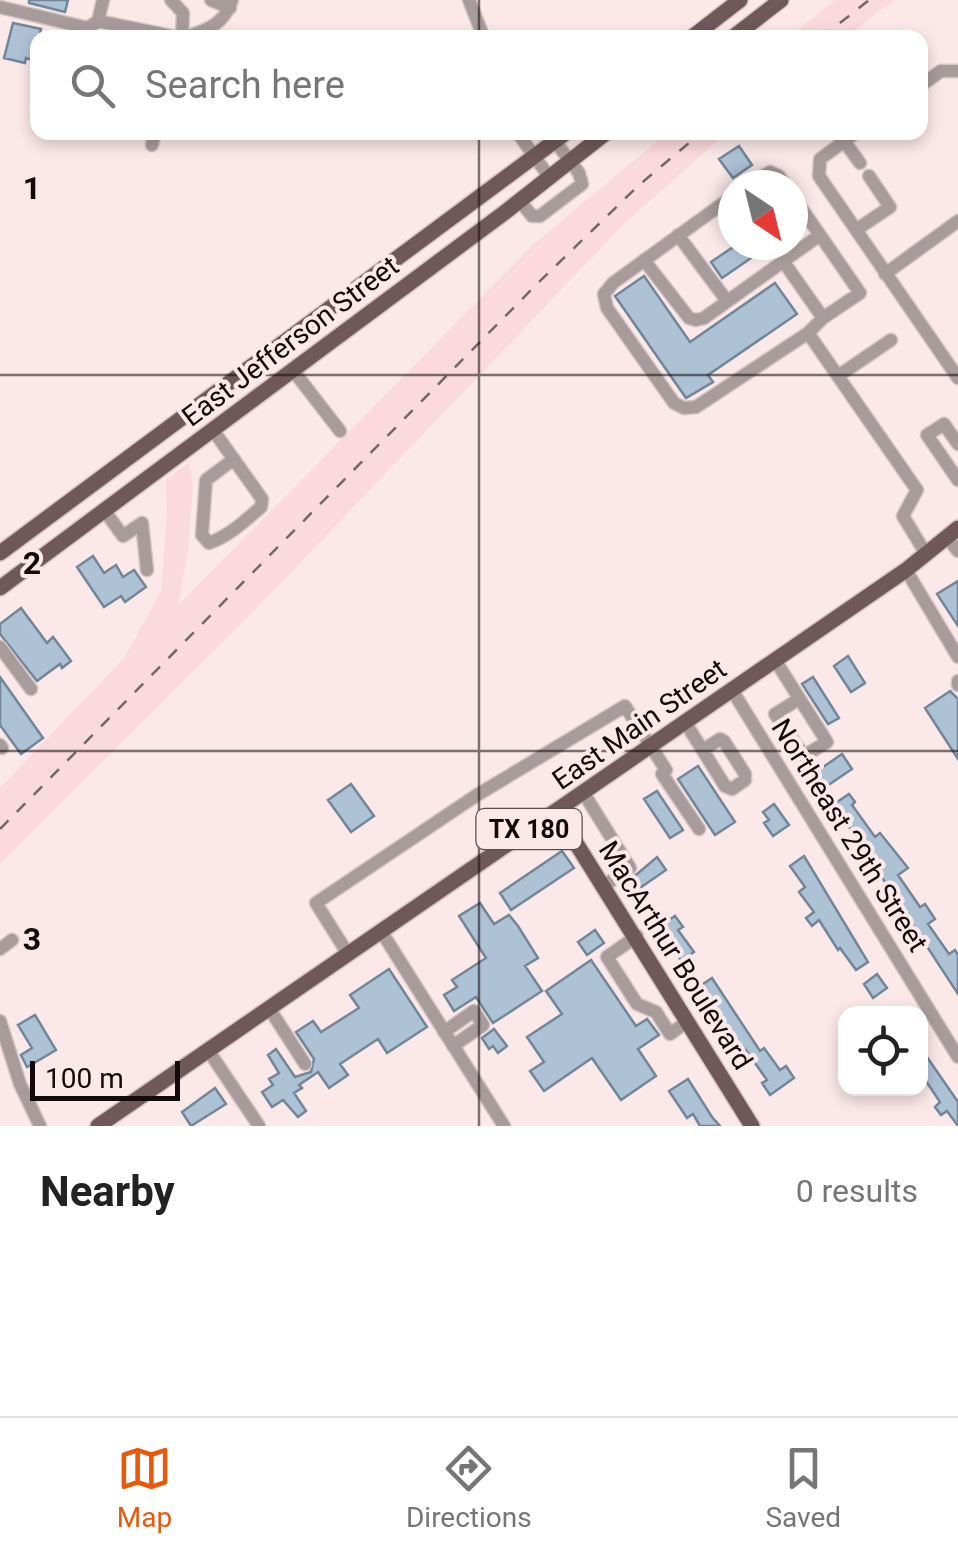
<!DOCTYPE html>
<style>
:root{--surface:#fff;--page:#f2f2f2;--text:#222;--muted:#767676;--line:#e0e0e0;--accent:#ea580c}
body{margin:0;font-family:Roboto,sans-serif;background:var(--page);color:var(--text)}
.controls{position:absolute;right:30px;bottom:30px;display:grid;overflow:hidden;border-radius:20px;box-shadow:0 5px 15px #0003}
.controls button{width:90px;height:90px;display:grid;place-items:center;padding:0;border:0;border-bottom:2px solid var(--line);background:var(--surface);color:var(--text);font:50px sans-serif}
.compass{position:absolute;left:718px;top:170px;width:90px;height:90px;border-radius:50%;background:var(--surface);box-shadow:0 5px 15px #0003;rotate:145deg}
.scale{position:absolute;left:30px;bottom:25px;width:150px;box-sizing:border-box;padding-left:10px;border:5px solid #130a0b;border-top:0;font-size:28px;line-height:35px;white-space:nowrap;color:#130a0b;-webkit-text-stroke:8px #fbe8e9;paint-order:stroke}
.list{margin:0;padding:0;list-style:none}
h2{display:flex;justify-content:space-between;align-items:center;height:130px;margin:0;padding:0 40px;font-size:42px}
h2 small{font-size:32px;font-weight:400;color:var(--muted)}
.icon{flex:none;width:55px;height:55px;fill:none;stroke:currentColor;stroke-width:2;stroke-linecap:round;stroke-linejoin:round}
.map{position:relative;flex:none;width:958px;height:1126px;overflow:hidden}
.search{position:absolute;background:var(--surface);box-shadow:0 5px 15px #0003;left:30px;right:30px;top:30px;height:110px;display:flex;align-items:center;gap:25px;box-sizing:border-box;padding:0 35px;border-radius:20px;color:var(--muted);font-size:38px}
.sheet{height:290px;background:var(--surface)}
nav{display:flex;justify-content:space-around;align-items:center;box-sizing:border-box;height:140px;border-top:2px solid var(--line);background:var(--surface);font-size:28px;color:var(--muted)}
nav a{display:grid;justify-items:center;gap:5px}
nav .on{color:var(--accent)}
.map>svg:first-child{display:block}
.built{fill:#fbdadd}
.building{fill:#aec2d6;stroke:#738698;stroke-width:2.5}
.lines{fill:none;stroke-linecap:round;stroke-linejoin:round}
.minor-casing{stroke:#d6c4c5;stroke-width:15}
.major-casing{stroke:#d6c4c5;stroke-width:18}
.minor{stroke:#a89b9c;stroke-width:12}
.major{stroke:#6f585a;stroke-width:15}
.rail{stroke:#736667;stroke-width:2.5;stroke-dasharray:12 12;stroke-linecap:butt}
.grid{fill:none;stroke:#130a0b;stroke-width:2.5;stroke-opacity:0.55}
.labels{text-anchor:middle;stroke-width:8;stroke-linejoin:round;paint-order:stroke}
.shield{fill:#fbe8e9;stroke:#594d4e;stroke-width:2.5}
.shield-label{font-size:25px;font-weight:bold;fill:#130a0b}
.street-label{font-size:28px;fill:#130a0b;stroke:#fbe8e9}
.grid-label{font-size:32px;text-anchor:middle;font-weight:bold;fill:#130a0b;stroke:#fbe8e9;stroke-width:8;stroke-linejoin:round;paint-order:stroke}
</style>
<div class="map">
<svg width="958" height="1126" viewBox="0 0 958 1126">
<rect width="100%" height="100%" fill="#fbe8e9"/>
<path class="built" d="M 836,0 L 894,0 L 846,37 L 788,37 Z
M 667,133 L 726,133 L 625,223 L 255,610 L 0,864 L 0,788 L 124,658 L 161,591 L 167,516 L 166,480 L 189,462 L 193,486 L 188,550 L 178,605 L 534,244 Z"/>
<path class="building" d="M 29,0 L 68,0 L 65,12 L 29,3 Z
M 13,23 L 41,29 L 33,60 L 26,58 L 25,63 L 4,58 Z
M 739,146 L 752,165 L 733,178 L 719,159 Z
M 736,245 L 770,245 L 722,278 L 711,262 Z
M 644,276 L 690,342 L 775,283 L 797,314 L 708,375 L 713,382 L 686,398 L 615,296 Z
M 93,556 L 104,573 L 116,565 L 123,577 L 134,570 L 146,587 L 125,602 L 121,596 L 104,607 L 77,567 Z
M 958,581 L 958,626 L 937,594 Z
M 21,608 L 47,643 L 53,637 L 71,661 L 62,668 L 60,664 L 37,681 L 0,634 L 0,624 Z
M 848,656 L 865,683 L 851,692 L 834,666 Z
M 0,677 L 43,738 L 21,754 L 0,725 Z
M 813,677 L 839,718 L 828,724 L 802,684 Z
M 950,691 L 958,699 L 958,759 L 925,708 Z
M 842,754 L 852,769 L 821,790 L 810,776 Z
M 698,766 L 735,822 L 715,835 L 678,779 Z
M 351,784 L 374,816 L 351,832 L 328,800 Z
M 657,791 L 683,830 L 670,838 L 644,799 Z
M 849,794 L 855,802 L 852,805 L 875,837 L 880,833 L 908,868 L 898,875 L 920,907 L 925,904 L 935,919 L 928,924 L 949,954 L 955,950 L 958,955 L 958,994 L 834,804 Z
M 774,804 L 789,825 L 773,836 L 764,823 L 769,820 L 763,812 Z
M 562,851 L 574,868 L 511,910 L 500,893 Z
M 804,856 L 868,962 L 856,970 L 840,948 L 838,950 L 819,920 L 812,926 L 806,918 L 814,912 L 799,892 L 805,887 L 790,866 Z
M 657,857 L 666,870 L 637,890 L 630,880 Z
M 480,903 L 494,924 L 509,915 L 518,926 L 538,958 L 525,966 L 542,991 L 493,1023 L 476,997 L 454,1011 L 444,995 L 457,987 L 452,980 L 486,958 L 459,916 Z
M 675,916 L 683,927 L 678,930 L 694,952 L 681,961 L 660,926 Z
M 595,930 L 604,943 L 587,955 L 578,942 Z
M 591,960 L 636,1026 L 647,1019 L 659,1035 L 638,1049 L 656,1076 L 621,1100 L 592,1058 L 544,1091 L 530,1071 L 544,1062 L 527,1037 L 562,1014 L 546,991 Z
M 389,969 L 427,1027 L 387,1053 L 378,1039 L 340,1064 L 348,1075 L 329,1088 L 318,1072 L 299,1085 L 302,1088 L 294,1093 L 306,1111 L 298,1117 L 283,1100 L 272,1107 L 262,1092 L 273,1085 L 269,1079 L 279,1073 L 268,1055 L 276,1049 L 295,1077 L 311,1072 L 314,1059 L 296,1032 L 313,1021 L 321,1032 L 359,1008 L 350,995 Z
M 877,974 L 887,988 L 873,998 L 864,984 Z
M 712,978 L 760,1051 L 764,1048 L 780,1070 L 786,1066 L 794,1078 L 770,1095 L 762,1083 L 767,1080 L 745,1049 L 740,1052 L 710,1004 L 707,1006 L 699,995 L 707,989 L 703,984 Z
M 35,1015 L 56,1050 L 27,1067 L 21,1055 L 32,1048 L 18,1025 Z
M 494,1029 L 507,1046 L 498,1053 L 493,1046 L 489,1049 L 482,1038 Z
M 920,1047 L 958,1102 L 958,1126 L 947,1111 L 941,1115 L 935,1107 L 940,1102 L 920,1072 Z
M 688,1079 L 712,1117 L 720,1126 L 700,1126 L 693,1114 L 687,1118 L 669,1091 Z
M 215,1088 L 226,1104 L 191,1126 L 182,1112 Z"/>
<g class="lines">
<defs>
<path id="minor" d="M 171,0 L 183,13 L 182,38
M 211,0 L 230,8
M 469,0 L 484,38
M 0,7 L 88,28 L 98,21 L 103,0
M 98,21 L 181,38
M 183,38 C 207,30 224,25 232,0
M 920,86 L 941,71 L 958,71
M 517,132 L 550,178
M 857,132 L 820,159 L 819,176 L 958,378
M 844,141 L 860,163
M 152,145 L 155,132
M 747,185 L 770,172 L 779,176 L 785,185
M 733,196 L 613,283 L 604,294 L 607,308 L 674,403 L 684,408 L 696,407 L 808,333
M 793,196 L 860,293 L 823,318 L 808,333 L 917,490 L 903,516 L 926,554
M 520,201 L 532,216 L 540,216 L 582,184 L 579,173 L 548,132
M 856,230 L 890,207 L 869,176
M 678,235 L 727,301
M 644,260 L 689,318 L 696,320 L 704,318 L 820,235
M 783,261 L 823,318
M 885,274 L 958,221
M 292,369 L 340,431
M 838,376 L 891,340
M 213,430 L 262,499 L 261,507 C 245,521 229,536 209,543 L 202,535 L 206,480 L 234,459
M 958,444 L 944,424 L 927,435 L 958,480
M 104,510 L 123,536 L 142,523 L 147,570
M 947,537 L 958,551
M 906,570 L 958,657
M 0,647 L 31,689
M 775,660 L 827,742 L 804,756 L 775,714 L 799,699
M 958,681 L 958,685
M 732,690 L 958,1057
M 685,722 L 725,786 L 732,789 L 745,780 L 745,774 L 724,741 L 720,739 L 703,750
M 0,745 L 2,748
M 583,792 L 630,868 L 605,885
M 381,931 L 504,1126
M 637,936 L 607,957 L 637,1004 L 656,1012 L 670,1034 L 688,1021
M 0,949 L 12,940
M 348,954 L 316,903 L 477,795 L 625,706 L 666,770 L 662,774 L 699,829
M 269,1008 L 305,1064
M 0,1021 L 20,1084 L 40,1126
M 444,1032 L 474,1011 L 483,1025 L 453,1046
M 208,1050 L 259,1126"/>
<path id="major" d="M 691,38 L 740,0
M 732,38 L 781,0
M 0,553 L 567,132
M 0,588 L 504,213 L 607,132
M 556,811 L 752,1126
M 98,1126 L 906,570 L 958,528"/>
</defs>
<use href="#minor" class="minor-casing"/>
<use href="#major" class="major-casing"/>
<use href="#minor" class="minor"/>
<use href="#major" class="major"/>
<path class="rail" d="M 821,38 L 869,0
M 0,829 L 538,283 L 638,186 L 702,132"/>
</g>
<path class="grid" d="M 479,0 L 479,38M 479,132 L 479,1126M 0,375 L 958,375M 0,751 L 958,751"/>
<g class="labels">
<rect class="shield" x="476.5" y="809" width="105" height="40" rx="8"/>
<g class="shield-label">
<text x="529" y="838">TX 180</text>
</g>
<g class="street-label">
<text transform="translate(290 341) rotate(-37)" y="10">East Jefferson Street</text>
<text transform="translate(639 724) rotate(-35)" y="10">East Main Street</text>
<text transform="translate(850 835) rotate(58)" y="10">Northeast 29th Street</text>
<text transform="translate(676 955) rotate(58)" y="10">MacArthur Boulevard</text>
</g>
</g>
<g class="grid-label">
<text x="32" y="199">1</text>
<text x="32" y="574">2</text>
<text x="32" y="950">3</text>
</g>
</svg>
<div class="controls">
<button><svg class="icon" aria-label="locate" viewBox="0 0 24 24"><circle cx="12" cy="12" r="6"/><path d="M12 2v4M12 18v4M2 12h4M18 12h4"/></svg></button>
</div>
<svg class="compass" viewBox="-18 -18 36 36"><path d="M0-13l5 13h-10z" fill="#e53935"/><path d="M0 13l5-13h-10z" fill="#767676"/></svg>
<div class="scale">100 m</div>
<div class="search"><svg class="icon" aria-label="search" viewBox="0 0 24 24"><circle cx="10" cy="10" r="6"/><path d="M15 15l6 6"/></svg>Search here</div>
</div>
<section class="sheet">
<h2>Nearby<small>0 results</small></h2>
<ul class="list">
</ul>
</section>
<nav>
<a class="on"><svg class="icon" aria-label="map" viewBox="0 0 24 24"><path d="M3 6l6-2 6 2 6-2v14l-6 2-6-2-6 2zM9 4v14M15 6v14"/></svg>Map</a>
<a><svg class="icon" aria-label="directions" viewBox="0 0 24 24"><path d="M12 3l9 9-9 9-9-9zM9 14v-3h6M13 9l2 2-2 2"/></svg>Directions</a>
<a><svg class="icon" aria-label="saved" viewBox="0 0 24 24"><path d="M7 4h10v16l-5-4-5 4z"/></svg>Saved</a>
</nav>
